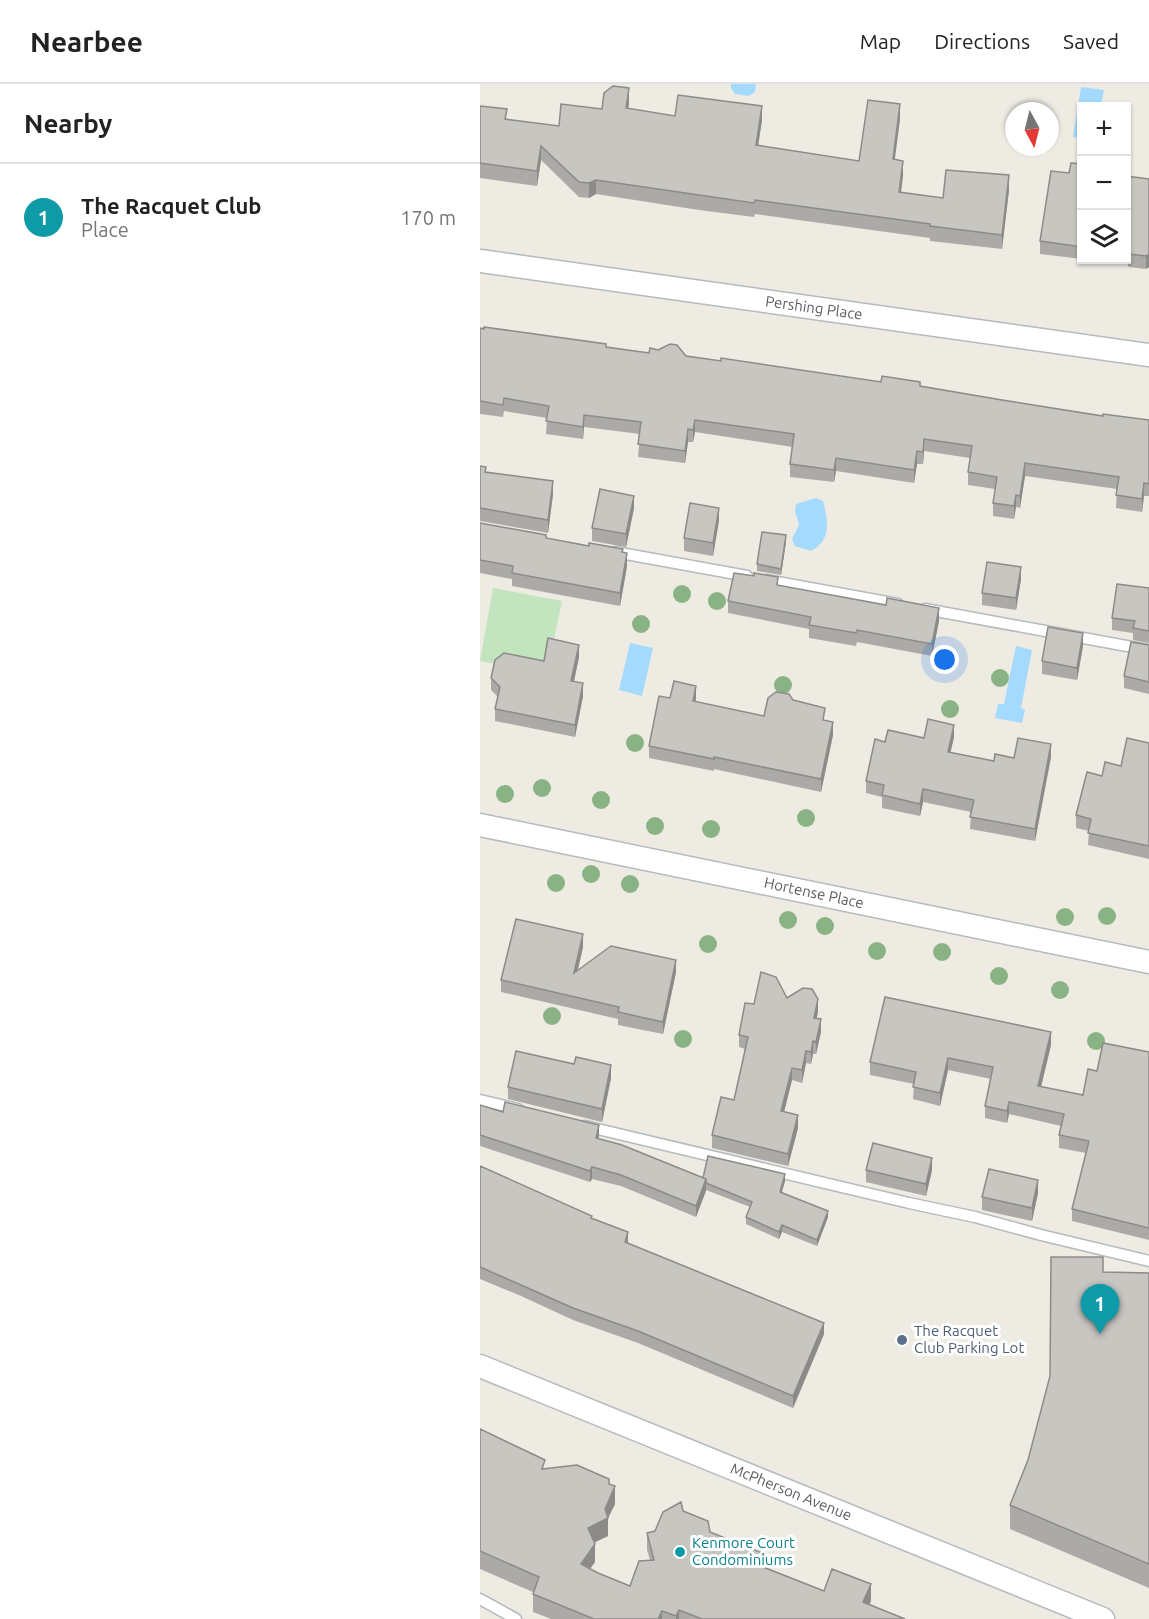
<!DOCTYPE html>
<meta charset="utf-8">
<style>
:root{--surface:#fff;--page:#f6f6f6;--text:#222;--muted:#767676;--line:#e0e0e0;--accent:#1a73e8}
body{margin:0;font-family:Ubuntu,sans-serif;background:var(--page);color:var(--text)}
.controls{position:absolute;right:18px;top:18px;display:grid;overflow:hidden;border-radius:0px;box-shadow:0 2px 4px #0004}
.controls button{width:54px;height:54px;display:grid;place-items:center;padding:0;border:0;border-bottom:2px solid var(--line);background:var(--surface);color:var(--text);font:30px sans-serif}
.compass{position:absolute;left:525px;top:18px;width:54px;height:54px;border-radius:50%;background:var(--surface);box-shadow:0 2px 4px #0004;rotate:173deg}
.you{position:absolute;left:465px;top:576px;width:21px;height:21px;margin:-15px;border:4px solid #fff;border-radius:50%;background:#1a73e8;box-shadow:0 0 0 9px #1a73e833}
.badge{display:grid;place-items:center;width:39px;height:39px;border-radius:50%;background:var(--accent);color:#fff;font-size:20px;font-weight:700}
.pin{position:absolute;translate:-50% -50px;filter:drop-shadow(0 2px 3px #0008)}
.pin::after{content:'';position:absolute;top:32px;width:21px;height:18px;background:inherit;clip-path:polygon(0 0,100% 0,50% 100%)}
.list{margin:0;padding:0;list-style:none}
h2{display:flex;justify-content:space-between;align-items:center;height:78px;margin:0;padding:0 24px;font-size:26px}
h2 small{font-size:20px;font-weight:400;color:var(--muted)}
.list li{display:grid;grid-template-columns:39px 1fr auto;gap:18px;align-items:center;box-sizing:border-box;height:108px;padding:0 24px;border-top:2px solid var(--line)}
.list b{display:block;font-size:22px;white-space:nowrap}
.list p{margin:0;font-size:20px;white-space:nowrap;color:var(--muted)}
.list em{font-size:20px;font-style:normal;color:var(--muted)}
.icon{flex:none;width:33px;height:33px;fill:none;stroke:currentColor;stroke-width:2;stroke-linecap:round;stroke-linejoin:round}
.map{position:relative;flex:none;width:669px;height:1535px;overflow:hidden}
header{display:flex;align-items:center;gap:36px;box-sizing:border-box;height:84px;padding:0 30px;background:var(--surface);border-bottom:2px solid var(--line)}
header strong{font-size:28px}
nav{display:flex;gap:33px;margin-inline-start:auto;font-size:21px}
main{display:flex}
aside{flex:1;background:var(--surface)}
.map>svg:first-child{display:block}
.green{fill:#c2e5c0}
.water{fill:#a4dafd}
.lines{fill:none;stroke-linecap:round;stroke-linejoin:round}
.lane-casing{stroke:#b6b9bd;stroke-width:13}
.street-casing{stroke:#b6b9bd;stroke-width:25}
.lane{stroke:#fff;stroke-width:10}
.street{stroke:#fff;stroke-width:22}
.tree{fill:#8ab385}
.wall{fill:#acaaa6}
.shaded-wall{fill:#8c8b87}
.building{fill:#c8c6c1;stroke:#8c8b87;stroke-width:1.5}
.service-dot{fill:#5c6f8a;stroke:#fff;stroke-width:2}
.culture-dot{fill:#0f9aa8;stroke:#fff;stroke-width:2}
.labels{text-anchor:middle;stroke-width:6;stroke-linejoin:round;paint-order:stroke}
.street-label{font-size:15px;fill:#5b5f64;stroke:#fff}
.service-label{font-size:15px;fill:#4e5e75;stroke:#fff;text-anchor:start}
.culture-label{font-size:15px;fill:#0d838f;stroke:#fff;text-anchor:start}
</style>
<header>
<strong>Nearbee</strong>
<nav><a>Map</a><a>Directions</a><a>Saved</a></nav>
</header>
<main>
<aside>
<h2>Nearby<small></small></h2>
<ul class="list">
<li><span class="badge" style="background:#0f9aa8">1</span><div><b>The Racquet Club</b><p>Place</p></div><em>170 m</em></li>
</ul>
</aside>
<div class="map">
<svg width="669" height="1535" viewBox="0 0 669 1535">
<rect width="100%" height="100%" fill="#eeebe3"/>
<path class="green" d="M 13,504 L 82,517 L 74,556 L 64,590 L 0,577 Z"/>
<path class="water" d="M 251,0 L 276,0 L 275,8 L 269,12 L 255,10 L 251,4 Z
M 601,3 L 624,6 L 621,22 L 602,22 L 601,54 L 593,53 Z
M 336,414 L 343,417 C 348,437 352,456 331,467 L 315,462 L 312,455 L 319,441 L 315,427 L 316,420 Z
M 150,559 L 173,564 L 162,612 L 139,606 Z
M 536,562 L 552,566 L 541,624 L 545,626 L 542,639 L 515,634 L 518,620 L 524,620 Z"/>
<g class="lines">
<defs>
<path id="lane" d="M 135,468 L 267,492
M 286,496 L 418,520
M 445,525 L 669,566
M 0,1016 L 38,1025
M 105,1042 L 429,1119 L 495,1133 L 561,1151 L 669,1177
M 0,1515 L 36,1535"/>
<path id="street" d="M 0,177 L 669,271
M 0,741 L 669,878
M 0,1282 L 623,1535"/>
</defs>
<use href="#lane" class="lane-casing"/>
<use href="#street" class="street-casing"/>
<use href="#lane" class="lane"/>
<use href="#street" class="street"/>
</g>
<g class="tree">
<circle cx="202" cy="510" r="9"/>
<circle cx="237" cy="517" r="9"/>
<circle cx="161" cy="540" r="9"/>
<circle cx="520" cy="594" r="9"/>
<circle cx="303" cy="601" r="9"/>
<circle cx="470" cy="625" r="9"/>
<circle cx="155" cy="659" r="9"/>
<circle cx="62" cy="704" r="9"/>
<circle cx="25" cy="710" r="9"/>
<circle cx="121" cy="716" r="9"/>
<circle cx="326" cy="734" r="9"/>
<circle cx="175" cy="742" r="9"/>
<circle cx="231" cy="745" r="9"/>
<circle cx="111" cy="790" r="9"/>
<circle cx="76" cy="799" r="9"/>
<circle cx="150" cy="800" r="9"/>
<circle cx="627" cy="832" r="9"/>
<circle cx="585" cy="833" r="9"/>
<circle cx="308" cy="836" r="9"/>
<circle cx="345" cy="842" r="9"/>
<circle cx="228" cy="860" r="9"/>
<circle cx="397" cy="867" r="9"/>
<circle cx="462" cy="868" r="9"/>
<circle cx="519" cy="892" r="9"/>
<circle cx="580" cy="906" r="9"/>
<circle cx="72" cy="932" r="9"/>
<circle cx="203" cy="955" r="9"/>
<circle cx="616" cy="957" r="9"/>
</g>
<path class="wall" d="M 149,19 L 148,25 L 195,32 L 282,36 L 278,61 L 379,77 L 420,35 L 414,76 L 423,91 L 421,109 L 463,114 L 529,106 L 522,165 L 450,157 L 450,154 L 275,130 L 274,133 L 219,126 L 116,110 L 109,114 L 99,113 L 61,76 L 57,102 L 0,94 L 0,22 L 27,35 L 79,42 L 122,25 Z
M 602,80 L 602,175 L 560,170 L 560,157 L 589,89 Z
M 646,92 L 669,95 L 669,183 L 666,185 L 649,183 L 645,176 L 639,176 L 646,176 Z
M 0,244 L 169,269 L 206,272 L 401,298 L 440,302 L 522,316 L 623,332 L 669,336 L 669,412 L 664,412 L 662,428 L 636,424 L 637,405 L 545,392 L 540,424 L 536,423 L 534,435 L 513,432 L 513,419 L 515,405 L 488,401 L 488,388 L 490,374 L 444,367 L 443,380 L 437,380 L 434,399 L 356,387 L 354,398 L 310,393 L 310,380 L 313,363 L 215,348 L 213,358 L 208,358 L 205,379 L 158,373 L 160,350 L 104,343 L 103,355 L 66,350 L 67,334 L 24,327 L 23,333 L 0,330 Z
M 0,382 L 6,388 L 73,410 L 68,449 L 0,437 Z
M 154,424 L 146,463 L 112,457 L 112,444 Z
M 239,436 L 233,472 L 204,467 L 204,454 Z
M 0,439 L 66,454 L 143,468 L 147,482 L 140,522 L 32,502 L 32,495 L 0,489 Z
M 306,458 L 301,491 L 277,487 L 277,480 Z
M 541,495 L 536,526 L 502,521 L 502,509 Z
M 298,501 L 459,537 L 452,572 L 377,558 L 376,562 L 329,554 L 329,545 L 248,529 L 248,517 Z
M 669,504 L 669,559 L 653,556 L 653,549 L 632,546 L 632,534 Z
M 669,561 L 669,610 L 644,604 L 644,592 Z
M 603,562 L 597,596 L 562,590 L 562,577 Z
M 99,573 L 94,598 L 103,612 L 95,653 L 15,637 L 15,625 L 18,613 L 11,606 L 11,594 L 64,577 Z
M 190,614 L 216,614 L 215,618 L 284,632 L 313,616 L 345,637 L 353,651 L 341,708 L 234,685 L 234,687 L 169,674 L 169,662 Z
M 474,653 L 470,668 L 514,677 L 534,674 L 571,673 L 555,757 L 490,745 L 491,728 L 443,718 L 440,732 L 402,724 L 402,713 L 386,709 L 386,697 L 405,658 L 444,654 Z
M 669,659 L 669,775 L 608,761 L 609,747 L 596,744 L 596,731 L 622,692 L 641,682 Z
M 103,863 L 98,886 L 196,888 L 183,950 L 138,941 L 138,935 L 21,908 L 21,896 Z
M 307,914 L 338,928 L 336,934 L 341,948 L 336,970 L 333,970 L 331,980 L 326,979 L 322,999 L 312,996 L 304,1028 L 318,1044 L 308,1082 L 232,1064 L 232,1051 L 254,1016 L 265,965 L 259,963 L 259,951 L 274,920 Z
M 571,961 L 561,1003 L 603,1011 L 617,987 L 669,968 L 669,1156 L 592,1137 L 592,1125 L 606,1069 L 579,1064 L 579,1051 L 581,1042 L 529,1030 L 527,1039 L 505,1034 L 505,1022 L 511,995 L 468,986 L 460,1022 L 433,1015 L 434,1000 L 390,991 L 390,978 Z
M 94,980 L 131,994 L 122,1038 L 28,1015 L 28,1003 Z
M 0,1021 L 119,1052 L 118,1055 L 223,1094 L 305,1097 L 302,1108 L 348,1133 L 337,1162 L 302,1148 L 299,1155 L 266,1140 L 266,1133 L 270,1123 L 226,1106 L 216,1133 L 141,1102 L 112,1095 L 110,1098 L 0,1062 Z
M 0,1082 L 112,1134 L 148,1159 L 344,1250 L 313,1324 L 158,1259 L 93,1236 L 41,1212 L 0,1195 Z
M 386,1086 L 452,1086 L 446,1112 L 386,1098 Z
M 558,1109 L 552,1137 L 502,1126 L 502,1113 Z
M 623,1188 L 669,1189 L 669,1504 L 530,1445 L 530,1421 Z
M 0,1345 L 65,1385 L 129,1400 L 135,1420 L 128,1434 L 128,1452 L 114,1459 L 115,1478 L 110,1485 L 118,1489 L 150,1502 L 170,1476 L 167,1466 L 167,1449 L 175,1447 L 203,1427 L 230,1448 L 287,1484 L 344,1507 L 391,1517 L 389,1521 L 425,1535 L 71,1535 L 53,1528 L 53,1508 L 0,1485 Z"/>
<path class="shaded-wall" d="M 149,4 L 149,19 L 146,39 L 146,24 Z
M 420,20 L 420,35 L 413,90 L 413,75 Z
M 282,22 L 282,36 L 276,76 L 276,61 Z
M 61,62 L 61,76 L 57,102 L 57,87 Z
M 423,77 L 423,91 L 419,123 L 419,108 Z
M 529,91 L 529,106 L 522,165 L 522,151 Z
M 116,96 L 116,110 L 109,114 L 109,99 Z
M 669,170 L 669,183 L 666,185 L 666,172 Z
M 104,331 L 104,343 L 103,355 L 103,343 Z
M 215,336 L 215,348 L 213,358 L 213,346 Z
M 208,345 L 208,358 L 205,379 L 205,367 Z
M 444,355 L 444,367 L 443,380 L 443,368 Z
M 437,367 L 437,380 L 434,399 L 434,386 Z
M 356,374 L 356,387 L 354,398 L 354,386 Z
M 545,379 L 545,392 L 540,424 L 540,412 Z
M 73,397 L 73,410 L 68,449 L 68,436 Z
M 664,399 L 664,412 L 662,428 L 662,415 Z
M 536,411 L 536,423 L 534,435 L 534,422 Z
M 154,412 L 154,424 L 146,463 L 146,450 Z
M 239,424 L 239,436 L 233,472 L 233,459 Z
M 306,451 L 306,458 L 301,491 L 301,485 Z
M 147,469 L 147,482 L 140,522 L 140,509 Z
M 541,483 L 541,495 L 536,526 L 536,514 Z
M 459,524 L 459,537 L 452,572 L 452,560 Z
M 603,549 L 603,562 L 597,596 L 597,584 Z
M 99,561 L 99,573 L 91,610 L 91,597 Z
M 103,599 L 103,612 L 95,653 L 95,641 Z
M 216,602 L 216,614 L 213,630 L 213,617 Z
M 353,638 L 353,651 L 341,708 L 341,695 Z
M 474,641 L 474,653 L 468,680 L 468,668 Z
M 571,660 L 571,673 L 555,757 L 555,745 Z
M 443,705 L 443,718 L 440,732 L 440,720 Z
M 103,850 L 103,863 L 94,901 L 94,889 Z
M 196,876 L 196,888 L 183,950 L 183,938 Z
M 338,915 L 338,928 L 334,946 L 334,934 Z
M 341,935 L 341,948 L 336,970 L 336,958 Z
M 571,948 L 571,961 L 558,1015 L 558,1002 Z
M 333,957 L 333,970 L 331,980 L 331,968 Z
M 326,967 L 326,979 L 322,999 L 322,986 Z
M 468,974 L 468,986 L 460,1022 L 460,1009 Z
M 131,981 L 131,994 L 122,1038 L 122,1025 Z
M 312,984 L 312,996 L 301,1040 L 301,1027 Z
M 529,1018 L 529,1030 L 527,1039 L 527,1027 Z
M 318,1031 L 318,1044 L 308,1082 L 308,1070 Z
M 119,1041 L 119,1052 L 116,1066 L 116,1054 Z
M 452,1074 L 452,1086 L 446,1112 L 446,1100 Z
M 112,1083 L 112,1095 L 110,1098 L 110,1087 Z
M 305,1090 L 305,1097 L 300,1114 L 300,1108 Z
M 226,1095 L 226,1107 L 216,1133 L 216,1122 Z
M 558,1096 L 558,1109 L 552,1137 L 552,1124 Z
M 348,1127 L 348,1133 L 337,1162 L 337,1156 Z
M 302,1141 L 302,1148 L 299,1155 L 299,1148 Z
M 148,1148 L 148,1159 L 145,1158 Z
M 344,1239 L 344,1250 L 313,1324 L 313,1312 Z
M 135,1402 L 135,1420 L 128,1434 L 128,1452 L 108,1461 L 108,1444 L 125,1425 Z
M 115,1460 L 115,1478 L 101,1497 L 101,1480 Z
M 287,1471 L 287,1489 L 283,1483 Z
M 391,1500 L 391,1517 L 383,1535 L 383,1518 Z
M 199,1526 L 199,1535 L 196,1535 L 196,1532 Z
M 182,1527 L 182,1535 L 178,1535 Z"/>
<path class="building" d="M 133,2 L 149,4 L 146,24 L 195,32 L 198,11 L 282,22 L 276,61 L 379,77 L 388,16 L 420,20 L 413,75 L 423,77 L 419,108 L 463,114 L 466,86 L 529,91 L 522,151 L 450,142 L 450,140 L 275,116 L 274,119 L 219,111 L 116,96 L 109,99 L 99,98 L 61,62 L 57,87 L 0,79 L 0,22 L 27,25 L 25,35 L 79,42 L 81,20 L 122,25 L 124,9 Z
M 591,79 L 602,80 L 602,163 L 560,157 L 571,87 L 589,89 Z
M 646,92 L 669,95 L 669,170 L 666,172 L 649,170 L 646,166 Z
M 4,243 L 126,260 L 126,263 L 169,269 L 170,264 L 178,266 L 190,260 L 197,261 L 206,272 L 241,277 L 241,274 L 401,298 L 402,292 L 440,298 L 440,302 L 522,316 L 623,332 L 623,330 L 669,336 L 669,400 L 664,399 L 662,415 L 636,411 L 639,393 L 545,379 L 540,412 L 536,411 L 534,422 L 513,419 L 517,393 L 488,388 L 492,362 L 444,355 L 443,368 L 437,367 L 434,386 L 356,374 L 354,386 L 310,380 L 314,350 L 215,336 L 213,346 L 208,345 L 205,367 L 158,360 L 161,338 L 104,331 L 103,343 L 66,337 L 69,322 L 24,314 L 23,321 L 0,317 L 0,244 L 4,245 Z
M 0,382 L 6,383 L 5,388 L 73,397 L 68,436 L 0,424 Z
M 120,405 L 154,412 L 146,450 L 112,444 Z
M 210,419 L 239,424 L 233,459 L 204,454 Z
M 0,439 L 66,451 L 66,454 L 109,462 L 109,459 L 143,465 L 142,468 L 147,469 L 140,509 L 32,489 L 33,482 L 0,476 Z
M 282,448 L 306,451 L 301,485 L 277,480 Z
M 507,478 L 541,483 L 536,514 L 502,509 Z
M 254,489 L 274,492 L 274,489 L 298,493 L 297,501 L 406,521 L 407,514 L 459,524 L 452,560 L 377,546 L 376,549 L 329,541 L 331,533 L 248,517 Z
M 637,500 L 669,504 L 669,547 L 653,544 L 655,537 L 632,534 Z
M 568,543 L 603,549 L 597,584 L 562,577 Z
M 68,554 L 99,561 L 91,597 L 103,599 L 95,641 L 15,625 L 20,603 L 11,594 L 15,576 L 24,569 L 64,577 Z
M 651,558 L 669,561 L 669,598 L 644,592 Z
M 194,597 L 216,602 L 213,617 L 284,632 L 288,614 L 296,608 L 309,610 L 313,616 L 345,624 L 343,636 L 353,638 L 341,695 L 234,673 L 234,675 L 169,662 L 179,612 L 190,614 Z
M 448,635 L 474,641 L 468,668 L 514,677 L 515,670 L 534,674 L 538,654 L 571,660 L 555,745 L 490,733 L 494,716 L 443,705 L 440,720 L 402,711 L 404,701 L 386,697 L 395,655 L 405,658 L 408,646 L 444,654 Z
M 647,654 L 669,659 L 669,762 L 608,749 L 611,735 L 596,731 L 607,688 L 622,692 L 625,678 L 641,682 Z
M 36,835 L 103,850 L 94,889 L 131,862 L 196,876 L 183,938 L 138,928 L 139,923 L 21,896 Z
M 281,888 L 296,893 L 307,914 L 323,904 L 332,905 L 338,915 L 334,934 L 341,935 L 336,958 L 333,957 L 331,968 L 326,967 L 322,986 L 312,984 L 301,1027 L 318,1031 L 308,1070 L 232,1051 L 241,1013 L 254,1016 L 268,953 L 259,951 L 265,919 L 274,920 Z
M 405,913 L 571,948 L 558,1002 L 603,1011 L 608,985 L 617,987 L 623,959 L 669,968 L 669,1144 L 592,1125 L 609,1057 L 579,1051 L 584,1030 L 529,1018 L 527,1027 L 505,1022 L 513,983 L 468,974 L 460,1009 L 433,1003 L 436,988 L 390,978 Z
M 36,967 L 94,980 L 96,973 L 131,981 L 122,1025 L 28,1003 Z
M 25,1018 L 119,1041 L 116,1054 L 142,1061 L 226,1095 L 216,1122 L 141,1091 L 112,1083 L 110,1087 L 0,1051 L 0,1021 L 23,1028 Z
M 393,1059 L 452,1074 L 446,1100 L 386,1086 Z
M 228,1072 L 305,1090 L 300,1108 L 348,1127 L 337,1156 L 302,1141 L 299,1148 L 266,1133 L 272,1118 L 226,1099 L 226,1095 L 223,1094 Z
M 0,1082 L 112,1132 L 111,1134 L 148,1148 L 145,1158 L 344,1239 L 313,1312 L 158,1247 L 93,1224 L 41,1201 L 0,1183 Z
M 509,1085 L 558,1096 L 552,1124 L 502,1113 Z
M 571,1173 L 623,1173 L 623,1188 L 669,1189 L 669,1480 L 530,1421 L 548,1376 L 570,1292 Z
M 0,1345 L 65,1376 L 62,1385 L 97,1381 L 129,1395 L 129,1400 L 135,1402 L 125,1425 L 128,1434 L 108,1444 L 115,1460 L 101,1480 L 118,1489 L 150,1502 L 159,1477 L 174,1476 L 167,1449 L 175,1447 L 183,1428 L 201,1418 L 203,1427 L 228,1437 L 230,1448 L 287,1471 L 283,1483 L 344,1507 L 352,1485 L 391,1500 L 383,1518 L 425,1535 L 222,1535 L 199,1526 L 196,1532 L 182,1527 L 178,1535 L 114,1535 L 53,1510 L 59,1493 L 0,1467 Z"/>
<circle class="service-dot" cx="422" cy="1256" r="6"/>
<circle class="culture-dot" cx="200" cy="1468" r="6"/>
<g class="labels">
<g class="street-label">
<text transform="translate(334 224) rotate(8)" y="5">Pershing Place</text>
<text transform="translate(334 809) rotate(12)" y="5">Hortense Place</text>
<text transform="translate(311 1408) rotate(22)" y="5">McPherson Avenue</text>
</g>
<g class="service-label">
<text x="434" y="1252">The Racquet<tspan x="434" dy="17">Club Parking Lot</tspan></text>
</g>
<g class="culture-label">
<text x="212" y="1464">Kenmore Court<tspan x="212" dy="17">Condominiums</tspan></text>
</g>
</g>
</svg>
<div class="controls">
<button>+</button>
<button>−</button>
<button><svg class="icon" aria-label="layers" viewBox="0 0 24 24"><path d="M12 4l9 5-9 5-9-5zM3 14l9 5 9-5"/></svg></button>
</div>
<svg class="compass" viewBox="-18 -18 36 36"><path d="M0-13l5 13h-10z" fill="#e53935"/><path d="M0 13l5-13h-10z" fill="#767676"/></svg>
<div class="you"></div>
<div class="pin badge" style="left:620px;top:1250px;background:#0f9aa8">1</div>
</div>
</main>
